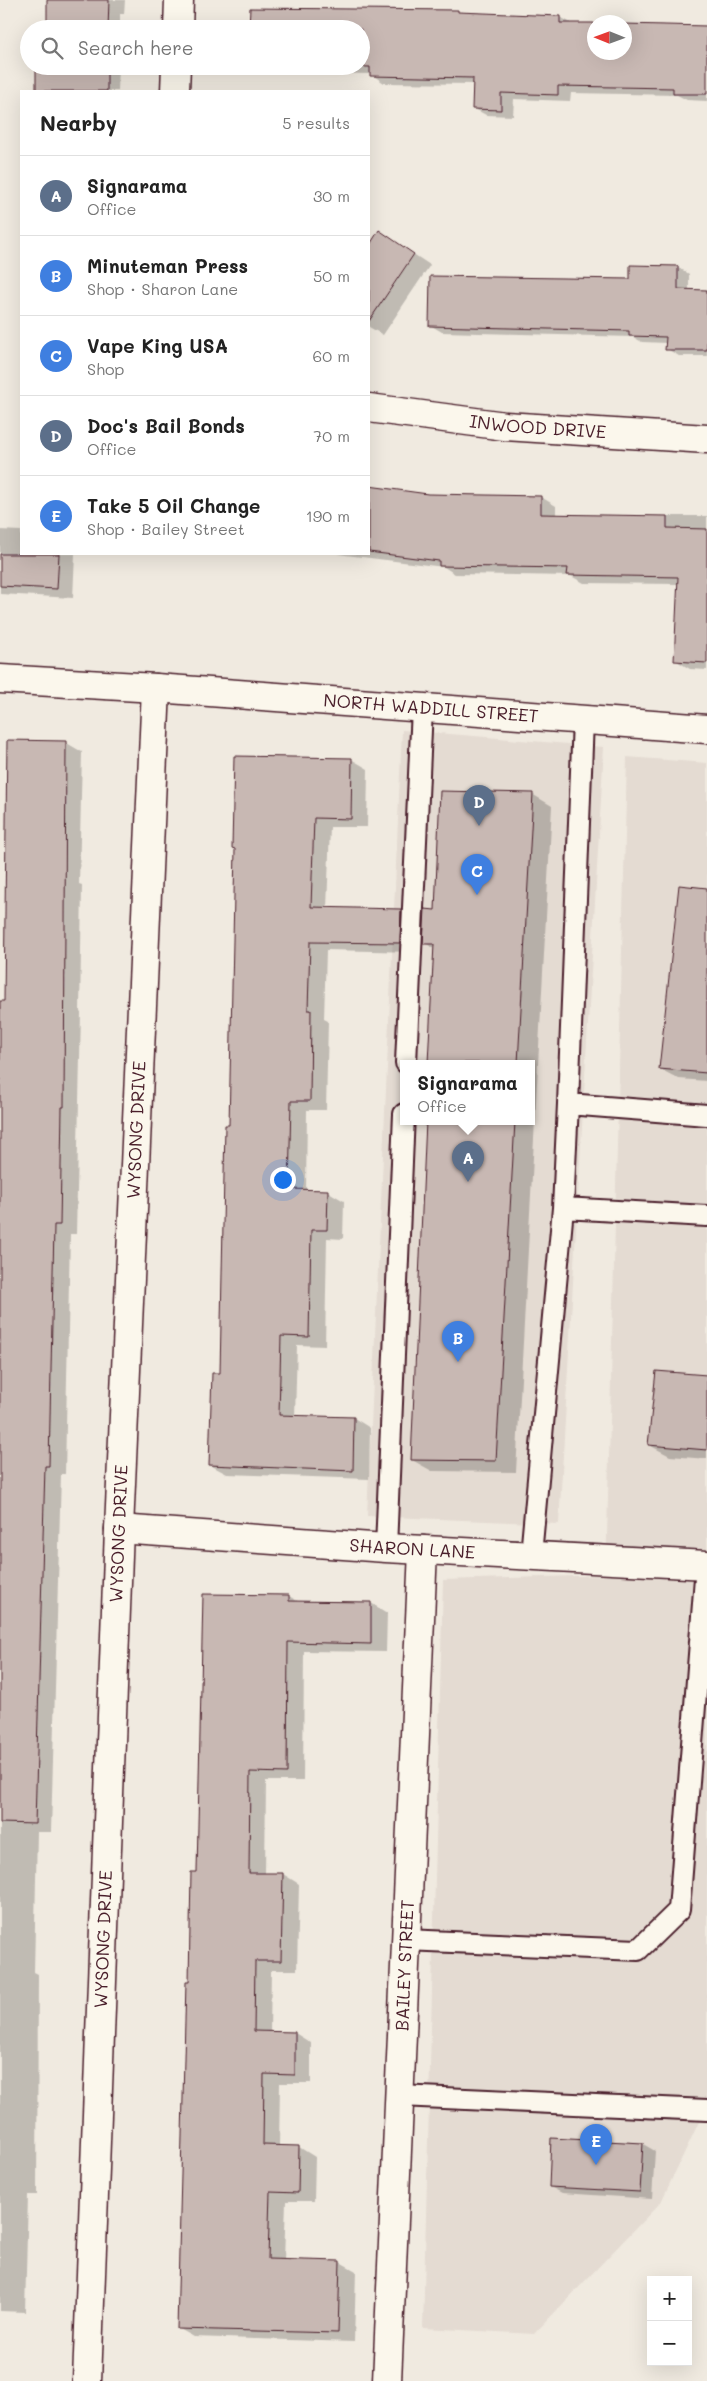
<!DOCTYPE html>
<meta charset="utf-8">
<style>
:root{--surface:#fff;--page:#f6f6f6;--text:#222;--muted:#767676;--line:#e0e0e0;--accent:#ea580c}
body{margin:0;font-family:Mali,sans-serif;background:var(--page);color:var(--text)}
.controls{position:absolute;right:15px;bottom:15px;display:grid;overflow:hidden;border-radius:0px;box-shadow:0 5px 20px #0002}
.controls button{width:45px;height:45px;display:grid;place-items:center;padding:0;border:0;border-bottom:1px solid var(--line);background:var(--surface);color:var(--text);font:25px sans-serif}
.compass{position:absolute;left:587px;top:15px;width:45px;height:45px;border-radius:50%;background:var(--surface);box-shadow:0 5px 20px #0002;rotate:271deg}
.you{position:absolute;left:282px;top:1179px;width:18px;height:18px;margin:-12px;border:4px solid #fff;border-radius:50%;background:#1a73e8;box-shadow:0 0 0 8px #1a73e833}
.badge{display:grid;place-items:center;width:32px;height:32px;border-radius:50%;background:var(--accent);color:#fff;font-size:16px;font-weight:700}
.pin{position:absolute;translate:-50% -41px;filter:drop-shadow(0 1px 2px #0008)}
.pin::after{content:'';position:absolute;top:26px;width:18px;height:15px;background:inherit;clip-path:polygon(0 0,100% 0,50% 100%)}
.popup{position:absolute;left:400px;top:1060px;width:135px;height:65px;box-sizing:border-box;display:grid;place-content:center;border-radius:0px;background:var(--surface);filter:drop-shadow(0 1px 4px #0005);font-size:16px;white-space:nowrap;color:var(--muted)}
.popup b{font-size:19px;color:var(--text)}
.popup::after{content:'';position:absolute;left:50%;top:100%;margin-left:-10px;border:10px solid transparent;border-top-color:var(--surface)}
.list{margin:0;padding:0;list-style:none}
h2{display:flex;justify-content:space-between;align-items:center;height:65px;margin:0;padding:0 20px;font-size:21px}
h2 small{font-size:16px;font-weight:400;color:var(--muted)}
.list li{display:grid;grid-template-columns:32px 1fr auto;gap:15px;align-items:center;box-sizing:border-box;height:80px;padding:0 20px;border-top:1px solid var(--line)}
.list b{display:block;font-size:19px;white-space:nowrap}
.list p{margin:0;font-size:16px;white-space:nowrap;color:var(--muted)}
.list em{font-size:16px;font-style:normal;color:var(--muted)}
.icon{flex:none;width:28px;height:28px;fill:none;stroke:currentColor;stroke-width:2;stroke-linecap:round;stroke-linejoin:round}
.map{position:relative;flex:none;width:707px;height:2381px;overflow:hidden}
.search{position:absolute;background:var(--surface);box-shadow:0 5px 20px #0002;left:20px;top:20px;width:350px;height:55px;display:flex;align-items:center;gap:12px;box-sizing:border-box;padding:0 18px;border-radius:28px;color:var(--muted);font-size:19px}
.panel{position:absolute;background:var(--surface);box-shadow:0 5px 20px #0002;left:20px;top:90px;width:350px;height:465px;border-radius:0px}
.map>svg:first-child{display:block}
.built{fill:#e4dbd2;fill-rule:evenodd}
.shadow{fill:#0003}
.building{fill:#c8b8b3;stroke:#4a1f2b}
.lines{fill:none;stroke-linecap:round;stroke-linejoin:round}
.lane-casing{stroke:#4a1f2b;stroke-width:24}
.street-casing{stroke:#4a1f2b;stroke-width:31}
.lane{stroke:#fbf7ec;stroke-width:20}
.street{stroke:#fbf7ec;stroke-width:28}
.labels{text-anchor:middle;stroke-width:4;stroke-linejoin:round;paint-order:stroke}
.street-label{font-size:18px;fill:#4a1f2b;stroke:#fbf7ec}
</style>
<div class="map">
<svg width="707" height="2381" viewBox="0 0 707 2381">
<rect width="100%" height="100%" fill="#f0eae0"/>
<filter id="ink" filterUnits="userSpaceOnUse"><feTurbulence type="fractalNoise" baseFrequency=".02" numOctaves="2"/><feDisplacementMap in="SourceGraphic" scale="10" xChannelSelector="R" yChannelSelector="G"/><feConvolveMatrix kernelMatrix="1 2 1 2 8 2 1 2 1" color-interpolation-filters="sRGB"/></filter>
<g filter="url(#ink)">
<path class="built" d="M 402,730 L 604,747 L 559,1524 L 367,1516 ZM 404,1063 L 532,1063 L 532,1121 L 404,1121 Z
M 627,757 L 707,763 L 707,2105 L 661,2202 L 534,2334 L 423,2328 L 443,1580 L 606,1575 Z"/>
<path class="shadow" d="M 48,0 L 125,0 L 124,14 L 120,14 L 120,29 L 38,29 L 48,26 Z
M 458,12 L 461,13 L 560,17 L 573,24 L 594,25 L 594,52 L 624,52 L 707,27 L 707,101 L 687,100 L 677,95 L 571,93 L 570,101 L 514,99 L 513,116 L 486,115 L 473,108 L 474,84 L 384,83 L 371,74 L 263,72 L 253,66 L 361,66 Z
M 37,66 L 119,66 L 118,91 L 37,91 Z
M 380,232 L 430,265 L 383,335 L 369,327 L 369,245 L 371,246 Z
M 678,267 L 689,274 L 689,291 L 707,291 L 707,356 L 679,356 L 667,349 L 667,343 L 642,342 L 633,337 L 442,332 L 430,325 L 631,280 Z
M 369,488 L 428,495 L 541,497 L 556,506 L 556,516 L 707,516 L 707,670 L 690,669 L 675,660 L 679,584 L 584,583 L 571,576 L 455,574 L 444,567 L 337,554 L 369,554 Z
M 0,530 L 21,531 L 21,554 L 75,554 L 73,598 L 0,594 Z
M 65,742 L 82,752 L 79,884 L 82,885 L 80,1012 L 81,1013 L 76,1234 L 70,1234 L 65,1474 L 61,1474 L 51,1832 L 37,1832 L 34,1972 L 38,1974 L 37,2195 L 28,2195 L 25,2312 L 0,2311 L 0,1002 L 5,1002 Z
M 351,759 L 368,769 L 367,827 L 330,827 L 327,909 L 401,910 L 417,920 L 416,952 L 326,950 L 324,1019 L 328,1021 L 326,1110 L 307,1110 L 306,1191 L 327,1191 L 344,1201 L 343,1239 L 327,1238 L 325,1346 L 297,1345 L 295,1417 L 354,1418 L 370,1428 L 369,1479 L 227,1474 L 210,1465 L 221,1375 L 230,1126 L 236,849 Z
M 532,794 L 552,806 L 516,1472 L 432,1471 L 412,1460 L 427,1121 L 532,1121 L 532,1063 L 430,1063 L 435,949 L 425,943 L 436,911 Z
M 707,889 L 707,1081 L 679,1079 L 660,1069 Z
M 707,1377 L 707,1459 L 670,1456 L 649,1445 Z
M 289,1596 L 299,1602 L 371,1603 L 387,1613 L 386,1652 L 304,1651 L 303,1781 L 266,1781 L 265,1874 L 283,1874 L 299,1884 L 297,1970 L 271,1970 L 270,2033 L 295,2033 L 311,2043 L 311,2083 L 280,2083 L 279,2147 L 299,2147 L 315,2157 L 314,2201 L 286,2201 L 284,2261 L 340,2262 L 356,2271 L 354,2342 L 194,2337 L 178,2328 L 191,1983 L 198,1873 Z
M 552,2139 L 643,2144 L 655,2151 L 652,2199 L 562,2193 L 550,2187 Z"/>
<path class="building" d="M 47,0 L 109,0 L 108,29 L 37,29 L 37,24 L 47,25 Z
M 250,8 L 458,10 L 458,12 L 560,16 L 560,23 L 594,23 L 594,52 L 624,52 L 624,24 L 707,26 L 707,94 L 673,94 L 673,88 L 558,86 L 558,95 L 501,93 L 501,110 L 472,109 L 473,78 L 370,76 L 370,67 L 314,66 L 361,66 L 361,29 L 249,29 Z
M 36,66 L 107,66 L 107,91 L 36,91 Z
M 379,230 L 414,254 L 369,321 L 369,246 Z
M 630,265 L 678,266 L 678,289 L 707,290 L 707,350 L 665,350 L 666,337 L 629,336 L 629,331 L 429,326 L 430,276 L 630,279 Z
M 369,486 L 428,494 L 541,496 L 541,514 L 667,516 L 667,528 L 707,529 L 707,663 L 674,661 L 678,577 L 567,575 L 568,568 L 439,566 L 439,561 L 369,552 Z
M 0,554 L 59,554 L 57,589 L 0,586 Z
M 7,740 L 66,741 L 64,1107 L 62,1107 L 60,1225 L 54,1225 L 49,1466 L 45,1466 L 35,1824 L 0,1823 L 0,1001 L 4,1001 Z
M 234,756 L 352,758 L 351,819 L 314,818 L 311,907 L 401,909 L 400,943 L 310,942 L 308,1010 L 311,1010 L 310,1101 L 291,1101 L 289,1189 L 328,1190 L 327,1230 L 311,1230 L 309,1337 L 281,1336 L 279,1415 L 354,1417 L 353,1471 L 209,1465 L 212,1373 L 220,1373 L 225,1125 L 229,1125 L 235,849 L 232,848 Z
M 440,791 L 533,793 L 518,1063 L 428,1063 L 434,944 L 423,944 L 425,909 L 435,910 Z
M 679,885 L 707,888 L 707,1073 L 659,1069 Z
M 426,1121 L 515,1121 L 496,1461 L 411,1460 Z
M 656,1371 L 707,1375 L 707,1450 L 648,1445 Z
M 203,1594 L 289,1595 L 289,1601 L 371,1602 L 371,1644 L 288,1642 L 287,1773 L 250,1772 L 249,1873 L 283,1873 L 281,1961 L 255,1961 L 254,2031 L 295,2032 L 295,2075 L 264,2074 L 263,2145 L 299,2146 L 298,2193 L 270,2192 L 268,2259 L 340,2261 L 338,2333 L 177,2329 L 186,1982 L 189,1982 L 191,1872 L 197,1872 Z
M 551,2138 L 643,2143 L 640,2192 L 549,2187 Z"/>
<g class="lines">
<defs>
<path id="lane" d="M 583,720 L 568,1104 L 707,1115
M 406,1063 L 422,708
M 563,1208 L 707,1216
M 386,1548 L 404,1114
M 531,1555 L 563,1208 L 568,1104
M 405,1940 L 638,1950 L 679,1910 L 706,1565
M 399,2096 L 707,2110"/>
<g id="street">
<path d="M 178,29 L 179,0"/>
<path d="M 175,91 L 176,66"/>
<path id="s1" d="M 369,408 L 505,426 L 707,439"/>
<path id="s2" d="M 0,679 L 156,688 L 707,729"/>
<path id="s3" d="M 119,1529 L 386,1548 L 707,1565"/>
<path id="s4" d="M 87,2381 L 119,1529 L 156,688"/>
<path id="s5" d="M 387,2381 L 423,1550"/>
</g>
</defs>
<use href="#lane" class="lane-casing"/>
<use href="#street" class="street-casing"/>
<use href="#lane" class="lane"/>
<use href="#street" class="street"/>
</g>
</g>
<g class="labels">
<g class="street-label">
<text dy="6" stroke="none"><textPath href="#s1" startOffset="170">INWOOD DRIVE</textPath></text>
<text dy="6" stroke="none"><textPath href="#s2" startOffset="432">NORTH WADDILL STREET</textPath></text>
<text dy="6" stroke="none"><textPath href="#s4" startOffset="1252">WYSONG DRIVE</textPath></text>
<text dy="6" stroke="none"><textPath href="#s4" startOffset="848">WYSONG DRIVE</textPath></text>
<text dy="6" stroke="none"><textPath href="#s3" startOffset="294">SHARON LANE</textPath></text>
<text dy="6" stroke="none"><textPath href="#s4" startOffset="442">WYSONG DRIVE</textPath></text>
<text dy="6" stroke="none"><textPath href="#s5" startOffset="416">BAILEY STREET</textPath></text>
</g>
</g>
</svg>
<div class="controls">
<button>+</button>
<button>−</button>
</div>
<svg class="compass" viewBox="-18 -18 36 36"><path d="M0-13l5 13h-10z" fill="#e53935"/><path d="M0 13l5-13h-10z" fill="#767676"/></svg>
<div class="you"></div>
<div class="pin badge" style="left:468px;top:1182px;background:#5c6f8a">A</div>
<div class="popup"><b>Signarama</b>Office</div>
<div class="pin badge" style="left:458px;top:1362px;background:#3f7fe0">B</div>
<div class="pin badge" style="left:477px;top:895px;background:#3f7fe0">C</div>
<div class="pin badge" style="left:479px;top:826px;background:#5c6f8a">D</div>
<div class="pin badge" style="left:596px;top:2165px;background:#3f7fe0">E</div>
<div class="search"><svg class="icon" aria-label="search" viewBox="0 0 24 24"><circle cx="10" cy="10" r="6"/><path d="M15 15l6 6"/></svg>Search here</div>
<section class="panel">
<h2>Nearby<small>5 results</small></h2>
<ul class="list">
<li><span class="badge" style="background:#5c6f8a">A</span><div><b>Signarama</b><p>Office</p></div><em>30 m</em></li>
<li><span class="badge" style="background:#3f7fe0">B</span><div><b>Minuteman Press</b><p>Shop · Sharon Lane</p></div><em>50 m</em></li>
<li><span class="badge" style="background:#3f7fe0">C</span><div><b>Vape King USA</b><p>Shop</p></div><em>60 m</em></li>
<li><span class="badge" style="background:#5c6f8a">D</span><div><b>Doc's Bail Bonds</b><p>Office</p></div><em>70 m</em></li>
<li><span class="badge" style="background:#3f7fe0">E</span><div><b>Take 5 Oil Change</b><p>Shop · Bailey Street</p></div><em>190 m</em></li>
</ul>
</section>
</div>
